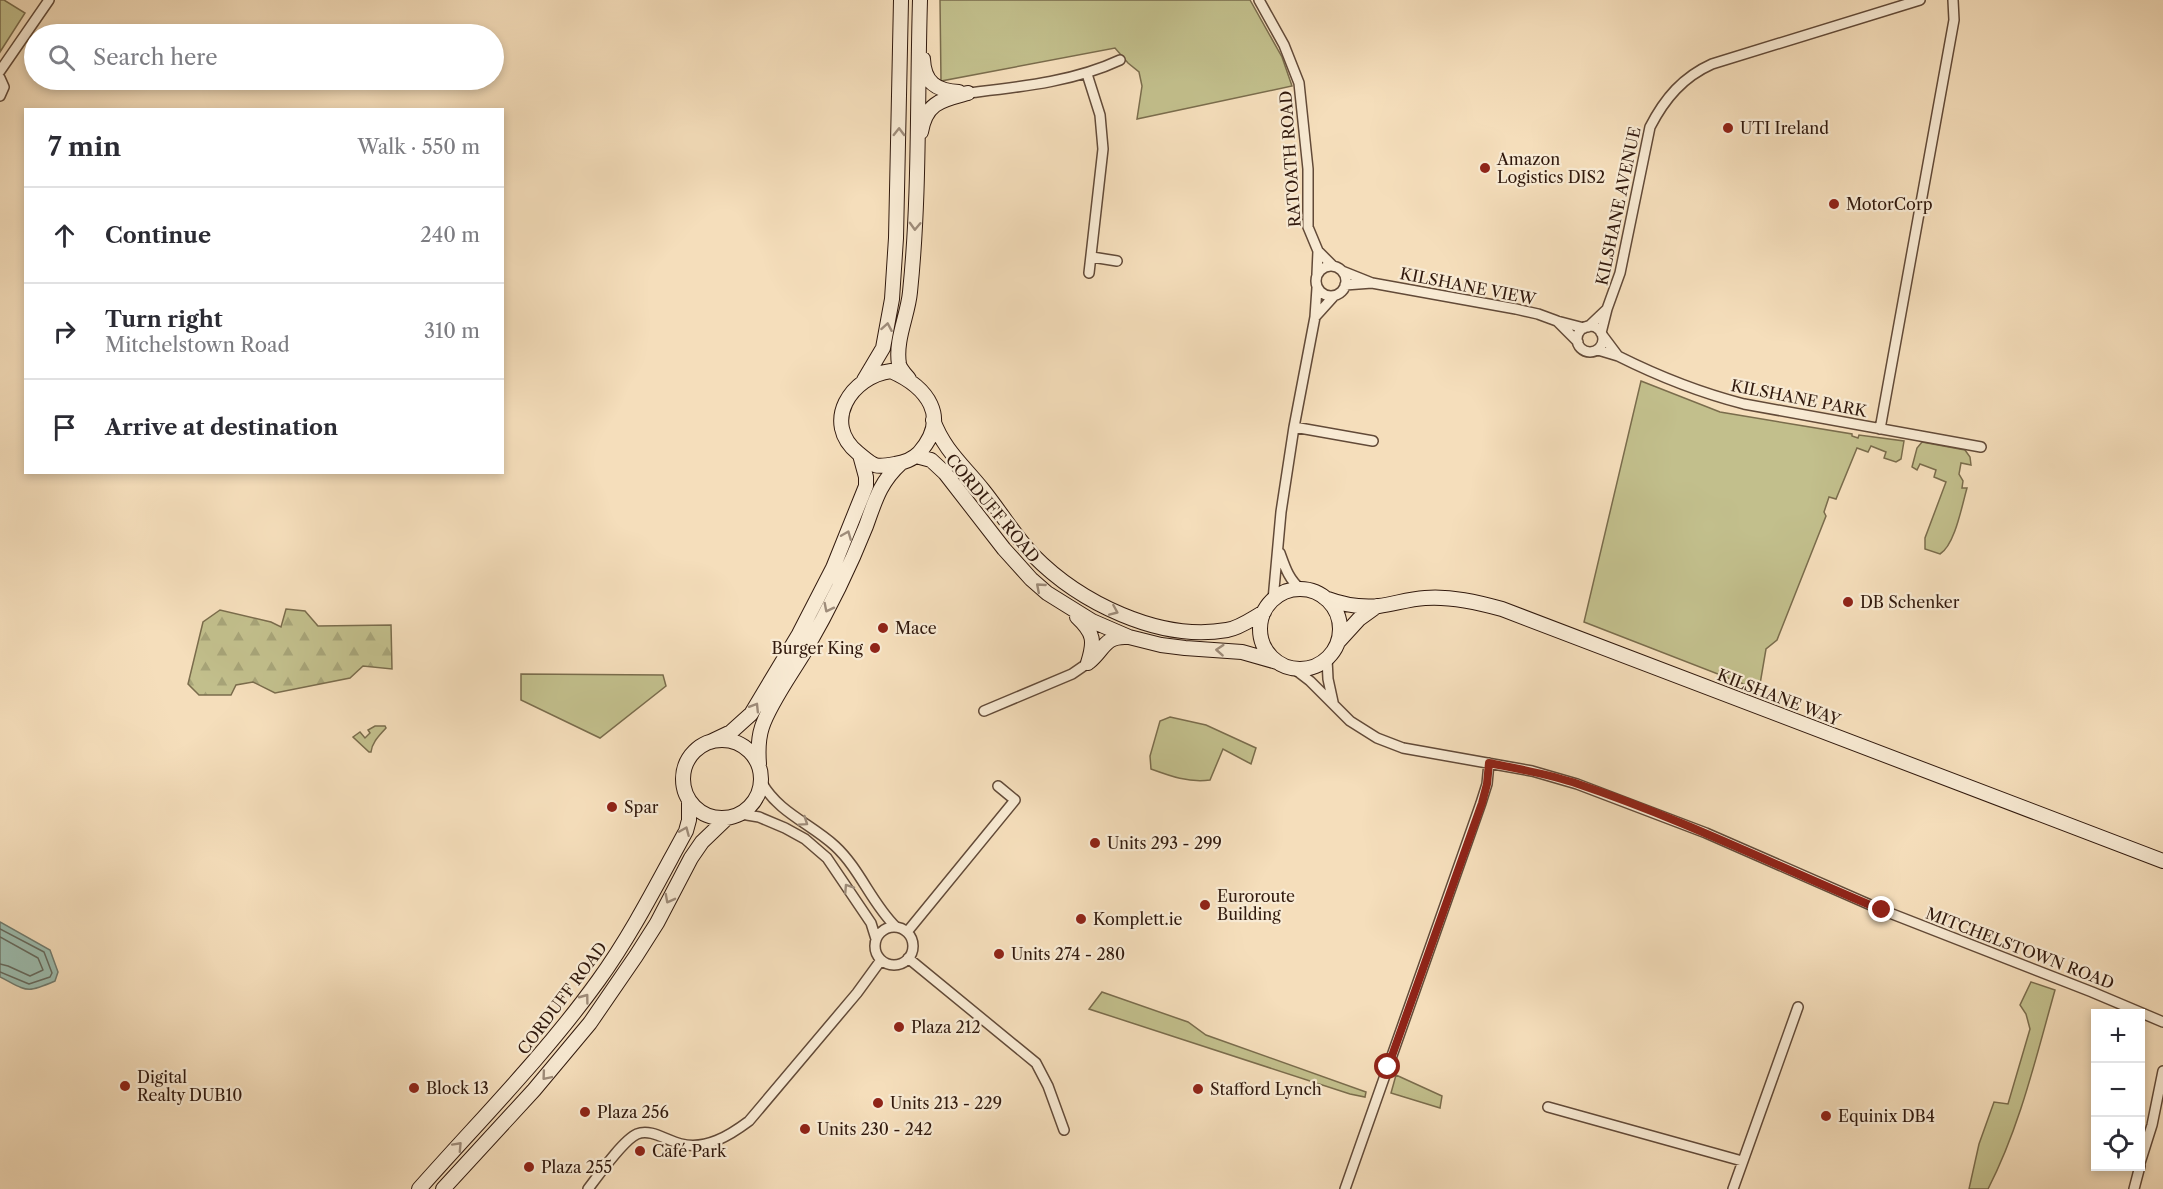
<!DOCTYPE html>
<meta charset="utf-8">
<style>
:root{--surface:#fff;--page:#f2f2f3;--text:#2b2b33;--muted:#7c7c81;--line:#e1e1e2}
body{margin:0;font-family:"Libre Caslon Text",serif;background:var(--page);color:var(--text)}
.controls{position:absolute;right:18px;bottom:18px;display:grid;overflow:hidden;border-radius:0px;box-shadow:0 3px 9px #0003}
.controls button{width:54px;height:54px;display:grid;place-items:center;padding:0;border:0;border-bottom:2px solid var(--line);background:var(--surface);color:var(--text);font:30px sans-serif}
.stop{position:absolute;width:18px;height:18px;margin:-14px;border:4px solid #8f2418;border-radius:50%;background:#fff}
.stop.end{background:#8f2418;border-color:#fff;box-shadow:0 2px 6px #0008}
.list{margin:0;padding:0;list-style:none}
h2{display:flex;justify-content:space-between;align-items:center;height:78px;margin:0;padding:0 24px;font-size:26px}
h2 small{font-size:20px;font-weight:400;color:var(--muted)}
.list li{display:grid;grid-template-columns:39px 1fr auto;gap:18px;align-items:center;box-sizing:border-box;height:96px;padding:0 24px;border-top:2px solid var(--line)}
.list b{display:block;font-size:22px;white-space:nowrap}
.list p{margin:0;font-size:20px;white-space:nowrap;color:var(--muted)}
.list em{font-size:20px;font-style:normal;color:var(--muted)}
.icon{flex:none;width:33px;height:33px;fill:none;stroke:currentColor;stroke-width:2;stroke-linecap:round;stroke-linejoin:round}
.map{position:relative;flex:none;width:2163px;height:1189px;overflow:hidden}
.search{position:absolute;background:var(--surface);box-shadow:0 3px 9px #0003;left:24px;top:24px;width:480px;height:66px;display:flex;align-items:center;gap:15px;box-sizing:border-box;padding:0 21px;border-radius:33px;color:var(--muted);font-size:22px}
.panel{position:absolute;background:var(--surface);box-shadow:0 3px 9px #0003;left:24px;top:108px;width:480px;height:366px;border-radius:0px}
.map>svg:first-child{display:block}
.green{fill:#c2bf8c;stroke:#7a6c4c;stroke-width:1.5}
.forest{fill:url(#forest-firs);stroke:#7a6c4c;stroke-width:1.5}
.water{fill:#9cbcae;stroke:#717b6e;stroke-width:1.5}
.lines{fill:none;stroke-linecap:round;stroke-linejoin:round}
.shore{stroke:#666a5e;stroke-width:1.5}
.street-casing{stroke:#624a38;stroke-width:12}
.secondary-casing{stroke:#31190d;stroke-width:16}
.street{stroke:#f8ead3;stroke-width:9}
.secondary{stroke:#f8ead3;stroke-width:14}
.oneway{stroke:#9e8c7a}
.route{stroke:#8f2418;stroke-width:8}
.poi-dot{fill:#8f2418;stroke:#f8ead3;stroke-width:2}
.labels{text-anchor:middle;stroke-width:4.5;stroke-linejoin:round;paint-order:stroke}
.poi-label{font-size:16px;fill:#31190d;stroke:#f8ead3;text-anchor:start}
.street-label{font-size:16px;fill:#31190d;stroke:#f8ead3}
</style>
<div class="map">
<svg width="2163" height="1189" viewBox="0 0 2163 1189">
<defs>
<pattern id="forest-firs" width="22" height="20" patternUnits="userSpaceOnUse" patternTransform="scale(1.5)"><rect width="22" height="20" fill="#c2bf8c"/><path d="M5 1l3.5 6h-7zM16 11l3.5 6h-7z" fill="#a7a478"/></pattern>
</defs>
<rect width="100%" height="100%" fill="#f5debb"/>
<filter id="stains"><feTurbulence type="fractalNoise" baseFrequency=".00333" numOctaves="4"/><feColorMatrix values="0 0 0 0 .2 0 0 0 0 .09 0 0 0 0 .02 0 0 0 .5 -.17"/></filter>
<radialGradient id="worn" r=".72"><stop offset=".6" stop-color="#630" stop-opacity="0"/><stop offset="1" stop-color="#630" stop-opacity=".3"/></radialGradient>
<path class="green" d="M 0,0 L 4,0 L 25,13 L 0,52 Z
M 940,0 L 1250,0 L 1282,57 L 1292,86 L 1137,119 L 1142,86 L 1139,72 L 1128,63 L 1115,48 L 941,81 Z
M 1641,381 L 1720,412 L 1852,434 L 1852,436 L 1858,438 L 1859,435 L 1904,441 L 1901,459 L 1896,462 L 1884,458 L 1886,452 L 1871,446 L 1868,452 L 1857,448 L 1836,499 L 1829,497 L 1824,512 L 1826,516 L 1777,640 L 1766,649 L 1759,690 L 1584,622 Z
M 1922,442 L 1965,450 L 1970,457 L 1971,465 L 1961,463 L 1959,474 L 1963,481 L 1962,488 L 1967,488 C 1962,505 1955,545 1940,554 L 1925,549 L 1925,538 L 1946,482 L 1934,477 L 1936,470 L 1920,464 L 1917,470 L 1912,467 L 1917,448 Z
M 521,674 L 663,675 L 666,686 L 600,738 L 521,700 Z
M 1170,717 L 1206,725 L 1256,748 L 1251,764 L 1223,749 L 1210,780 C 1189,783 1170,776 1151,769 L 1150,756 L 1160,721 Z
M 375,726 L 385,726 L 386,728 C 380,735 372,742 371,752 L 369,752 L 353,737 L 360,732 L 365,738 L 370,733 L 368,730 Z
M 2031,982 L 2055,990 C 2036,1057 2020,1127 1988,1189 L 1969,1189 L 1979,1144 L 1994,1102 L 2008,1104 L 2030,1029 L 2026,1014 L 2020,1005 Z
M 1102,992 L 1188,1022 L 1206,1035 L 1366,1092 L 1365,1097 L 1350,1094 L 1089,1009 Z
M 1396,1075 L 1442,1096 L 1440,1108 L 1391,1093 Z"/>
<path class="forest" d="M 286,609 L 305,611 L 318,626 L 391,625 L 392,669 L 363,666 L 350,678 L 275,693 L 253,682 L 236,685 L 231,695 L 199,695 L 188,684 L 203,622 L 220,610 L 271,622 L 281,627 Z"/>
<path class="water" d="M 0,922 L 50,950 L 58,972 L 55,981 C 25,994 28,991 0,977 Z"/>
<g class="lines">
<path class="shore" d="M 0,929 L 44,952 L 52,973 L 50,977 L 29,984 L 0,972
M 0,937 L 38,958 L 43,970 L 30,976 L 8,966 L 0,964"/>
<defs>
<path id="street" d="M 1259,0 L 1284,45 L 1299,83 L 1308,169 L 1308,227 L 1318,251
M 0,71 L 49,0
M 1087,74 L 1100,115 L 1103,149 L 1089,273
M 0,78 L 4,87 L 0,96
M 968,93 C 1019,87 1073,82 1120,60
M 1092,257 L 1117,261
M1316 281a15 15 0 1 1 30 0a15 15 0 1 1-30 0Z
M 1342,271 L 1372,283 L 1345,285
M 1317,274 L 1318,251 L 1333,266
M 1372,283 L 1516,309 L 1538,314 L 1557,321
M 1317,288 L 1315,317 L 1334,296
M 1607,309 L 1620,273 L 1650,127 C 1665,98 1683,77 1712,64 L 1920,0
M1577 339a13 13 0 1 1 26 0a13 13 0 1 1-26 0Z
M 1588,327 L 1607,309 L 1601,333
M 1578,342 L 1557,321 L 1584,328
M 1598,350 L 1618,356 L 1603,336
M 1618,356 C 1658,376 1701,393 1744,404 L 1981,447
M 1294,427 L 1373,441
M 1880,429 L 1954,20 L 1953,0
M 1280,553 C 1285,567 1289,580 1301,589
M 1273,600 L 1281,512 L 1294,427 L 1315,317
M 1327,659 L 1328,679 L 1333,702
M 1293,668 L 1310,681 L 1350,721 L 1377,738 L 1403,748 L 1532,771 L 1577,784 L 1706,833 L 1882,910 L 2092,992 L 2163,1022
M 984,711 L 1072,674 L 1088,663
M 762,783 C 778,812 811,824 835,846 C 860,869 872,904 896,927
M 741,814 L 759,817 L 785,828 L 805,839 L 827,858 L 871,923 L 876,939
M875 946a19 19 0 1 1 38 0a19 19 0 1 1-38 0Z
M 907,932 L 1015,800 L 998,786
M 908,958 L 1036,1063 L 1048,1086 L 1064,1130
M 1548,1107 L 1742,1161
M 2140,1163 L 2152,1125 L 2163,1071
M 588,1189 C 598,1176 623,1140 637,1134 C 651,1128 667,1141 681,1144 C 706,1150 729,1136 749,1121 L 857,993 L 881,960
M 1345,1189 L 1481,803 L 1487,784 L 1489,763
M 1733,1189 L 1798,1007
M 2134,1189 L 2140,1166"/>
<path id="secondary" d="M 923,59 C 924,83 937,91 959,92
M 921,132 C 926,102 942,100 968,93
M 891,371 C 927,387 951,417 919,453 C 913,459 903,463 895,464 C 873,468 874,466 858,453 C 821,423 851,376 891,371 Z
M 909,379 C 905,374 900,369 899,364 C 895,340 908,315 910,292 C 920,195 917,97 920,0
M 864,380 L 883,348 L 892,299 L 896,238 L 901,0
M 933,420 C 944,450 963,465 983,490 C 1000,511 1014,535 1033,555 C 1079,602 1159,642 1227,630 C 1240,628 1253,618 1264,612
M 916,456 L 931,460 L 945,473 L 1004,549 L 1031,579 L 1047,593 L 1092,621 L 1129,637 L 1161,645 L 1185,648 L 1242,652 L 1277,662
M1260 629a40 40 0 1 1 80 0a40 40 0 1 1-80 0Z
M 1325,598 C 1341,604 1361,608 1379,606 C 1394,604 1409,599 1425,598 C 1451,596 1477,602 1502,609 L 2163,861
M 1077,617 C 1094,633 1095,641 1088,663
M 1338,642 L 1359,619 L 1377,606
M 1089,662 C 1104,650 1104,636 1127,637
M683 779a39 39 0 1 1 78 0a39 39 0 1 1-78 0Z
M 710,742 L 731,732 L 751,714 L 799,634 L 833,568 L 866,486 L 866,477 L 860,455
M 759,764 C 758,751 758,739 762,727 C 770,703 792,673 805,651 C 828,611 849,569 866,526 C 875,501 880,482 901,463
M 419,1189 C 480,1120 544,1056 598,981 C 632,934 658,882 686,831 L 689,820 L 689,801
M 443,1189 L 534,1090 L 590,1023 L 636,956 L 657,923 L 691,858 L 702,842 L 727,818"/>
</defs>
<use href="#street" class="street-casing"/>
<use href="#secondary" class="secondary-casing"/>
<use href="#street" class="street"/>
<use href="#secondary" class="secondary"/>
</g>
<defs><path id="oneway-chevron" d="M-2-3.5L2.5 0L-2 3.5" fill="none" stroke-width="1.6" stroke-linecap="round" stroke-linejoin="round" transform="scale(1.5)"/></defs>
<g class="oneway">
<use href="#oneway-chevron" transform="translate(899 132) rotate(-89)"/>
<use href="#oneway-chevron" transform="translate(915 226) rotate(92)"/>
<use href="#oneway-chevron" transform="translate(887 327) rotate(-80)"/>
<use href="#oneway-chevron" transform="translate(847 535) rotate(-68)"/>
<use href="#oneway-chevron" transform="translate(1040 587) rotate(-139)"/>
<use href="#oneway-chevron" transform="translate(828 608) rotate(117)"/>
<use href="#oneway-chevron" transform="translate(1114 611) rotate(23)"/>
<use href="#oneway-chevron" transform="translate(1220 650) rotate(-176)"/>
<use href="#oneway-chevron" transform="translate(755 707) rotate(-58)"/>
<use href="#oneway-chevron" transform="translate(804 822) rotate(34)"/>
<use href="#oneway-chevron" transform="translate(685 831) rotate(-67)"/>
<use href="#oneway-chevron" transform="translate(848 888) rotate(-123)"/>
<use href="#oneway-chevron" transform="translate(669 899) rotate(118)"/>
<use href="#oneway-chevron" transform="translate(585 998) rotate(-53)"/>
<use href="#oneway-chevron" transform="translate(546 1076) rotate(130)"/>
<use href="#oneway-chevron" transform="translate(458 1146) rotate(-47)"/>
</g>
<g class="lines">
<path class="route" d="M 1388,1067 L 1482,803 L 1487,784 L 1489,763 C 1519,769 1549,774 1578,784 C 1682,819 1781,868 1882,910"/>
</g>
<g class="poi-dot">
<circle cx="1728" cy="128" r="6"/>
<circle cx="1485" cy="168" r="6"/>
<circle cx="1834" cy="204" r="6"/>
<circle cx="1848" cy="602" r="6"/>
<circle cx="883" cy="628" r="6"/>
<circle cx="875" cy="648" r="6"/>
<circle cx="612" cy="807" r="6"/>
<circle cx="1095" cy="843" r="6"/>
<circle cx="1205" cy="905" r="6"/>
<circle cx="1081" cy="919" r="6"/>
<circle cx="999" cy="954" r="6"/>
<circle cx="899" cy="1027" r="6"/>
<circle cx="125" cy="1086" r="6"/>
<circle cx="414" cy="1088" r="6"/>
<circle cx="1198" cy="1089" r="6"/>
<circle cx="878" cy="1103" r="6"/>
<circle cx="585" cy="1112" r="6"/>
<circle cx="1826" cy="1116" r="6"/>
<circle cx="805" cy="1129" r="6"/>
<circle cx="640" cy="1151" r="6"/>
<circle cx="529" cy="1167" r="6"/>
</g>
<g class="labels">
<g class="poi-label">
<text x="1740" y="134">UTI Ireland</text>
<text x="1497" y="165">Amazon<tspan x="1497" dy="18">Logistics DIS2</tspan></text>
<text x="1846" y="210">MotorCorp</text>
<text x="1860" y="608">DB Schenker</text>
<text x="895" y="634">Mace</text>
<text x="863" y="654" text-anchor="end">Burger King</text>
<text x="624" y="813">Spar</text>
<text x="1107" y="849">Units 293 - 299</text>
<text x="1217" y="902">Euroroute<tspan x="1217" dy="18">Building</tspan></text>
<text x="1093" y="925">Komplett.ie</text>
<text x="1011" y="960">Units 274 - 280</text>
<text x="911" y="1033">Plaza 212</text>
<text x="137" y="1083">Digital<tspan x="137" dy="18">Realty DUB10</tspan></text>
<text x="426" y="1094">Block 13</text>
<text x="1210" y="1095">Stafford Lynch</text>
<text x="890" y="1109">Units 213 - 229</text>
<text x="597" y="1118">Plaza 256</text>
<text x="1838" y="1122">Equinix DB4</text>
<text x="817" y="1135">Units 230 - 242</text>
<text x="652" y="1157">Café Park</text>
<text x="541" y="1173">Plaza 255</text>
</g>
<g class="street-label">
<text transform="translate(1290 159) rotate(-94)" y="6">RATOATH ROAD</text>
<text transform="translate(1618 206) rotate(-78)" y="6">KILSHANE AVENUE</text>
<text transform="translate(1468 286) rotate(11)" y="6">KILSHANE VIEW</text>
<text transform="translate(1799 398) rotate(11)" y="6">KILSHANE PARK</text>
<text transform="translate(993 508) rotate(50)" y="6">CORDUFF ROAD</text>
<text transform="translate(1779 697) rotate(21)" y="6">KILSHANE WAY</text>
<text transform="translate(2020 948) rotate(21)" y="6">MITCHELSTOWN ROAD</text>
<text transform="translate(562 998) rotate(-53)" y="6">CORDUFF ROAD</text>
</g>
</g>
<rect width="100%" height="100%" filter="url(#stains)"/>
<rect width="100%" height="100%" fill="url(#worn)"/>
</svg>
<div class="controls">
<button>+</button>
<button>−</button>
<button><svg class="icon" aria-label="locate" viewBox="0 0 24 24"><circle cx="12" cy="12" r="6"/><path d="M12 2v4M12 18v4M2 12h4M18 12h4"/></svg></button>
</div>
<div class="stop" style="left:1388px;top:1067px"></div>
<div class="stop end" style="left:1882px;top:910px"></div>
<div class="search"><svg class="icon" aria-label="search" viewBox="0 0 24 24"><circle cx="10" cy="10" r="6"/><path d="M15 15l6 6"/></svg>Search here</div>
<section class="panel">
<h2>7 min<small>Walk · 550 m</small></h2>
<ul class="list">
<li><svg class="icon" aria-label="ahead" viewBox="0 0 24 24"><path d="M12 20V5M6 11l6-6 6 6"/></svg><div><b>Continue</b></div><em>240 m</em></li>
<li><svg class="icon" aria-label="right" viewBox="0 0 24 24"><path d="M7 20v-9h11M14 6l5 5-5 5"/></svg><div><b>Turn right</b><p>Mitchelstown Road</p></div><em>310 m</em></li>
<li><svg class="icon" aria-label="arrive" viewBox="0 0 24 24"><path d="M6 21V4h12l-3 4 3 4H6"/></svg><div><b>Arrive at destination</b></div></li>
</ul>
</section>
</div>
